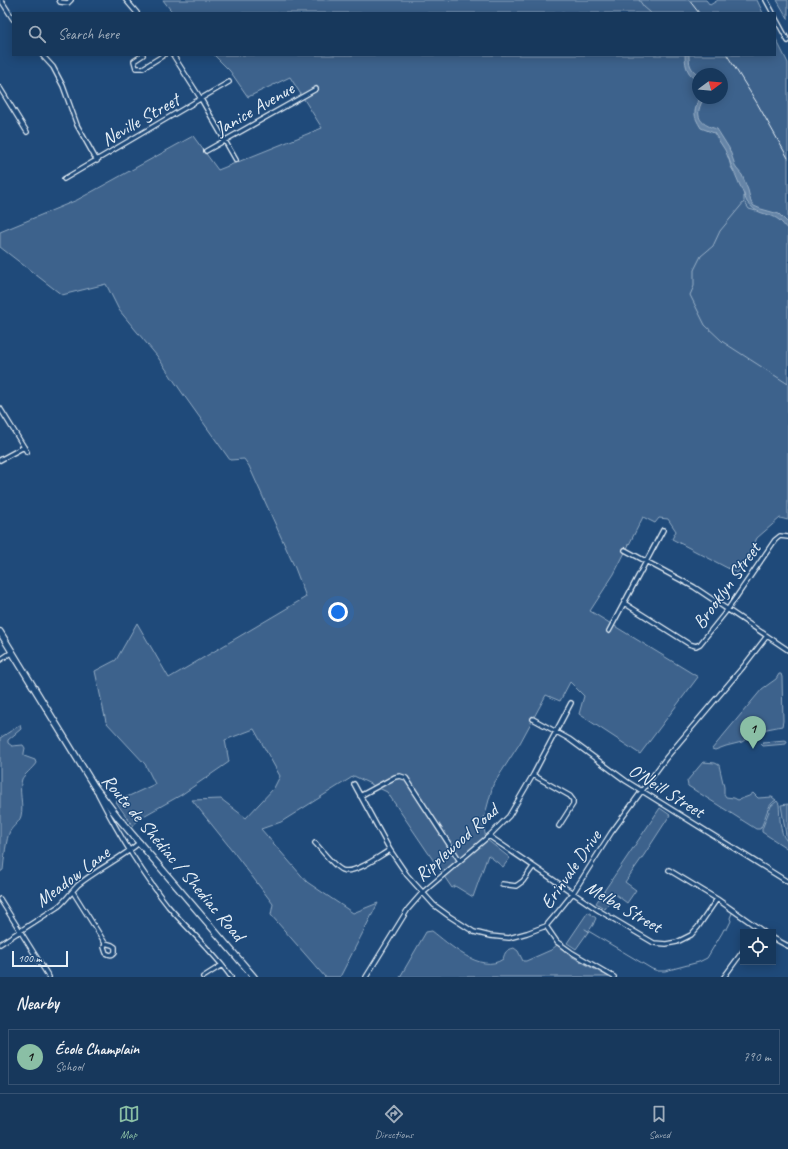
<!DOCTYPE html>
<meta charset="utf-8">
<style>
:root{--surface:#17385c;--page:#203f62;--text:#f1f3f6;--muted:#9eacbb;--line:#365272;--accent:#8abfa5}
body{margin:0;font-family:Caveat,sans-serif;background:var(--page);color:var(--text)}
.controls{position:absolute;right:12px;bottom:12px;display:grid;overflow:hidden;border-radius:0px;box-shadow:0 2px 10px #0003}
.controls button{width:36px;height:36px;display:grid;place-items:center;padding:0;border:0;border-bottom:1px solid var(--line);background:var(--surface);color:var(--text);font:20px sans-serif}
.compass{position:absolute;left:692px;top:68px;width:36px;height:36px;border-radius:50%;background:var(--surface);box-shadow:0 2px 10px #0003;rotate:74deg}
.scale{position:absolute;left:12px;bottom:10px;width:56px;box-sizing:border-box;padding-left:4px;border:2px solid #e8f1f8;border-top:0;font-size:11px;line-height:14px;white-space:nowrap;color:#e8f1f8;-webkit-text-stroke:3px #1f4a7a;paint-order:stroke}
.you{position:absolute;left:338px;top:612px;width:14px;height:14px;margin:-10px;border:3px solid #fff;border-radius:50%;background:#1a73e8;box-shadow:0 0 0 6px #1a73e833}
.badge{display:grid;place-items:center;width:26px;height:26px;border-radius:50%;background:var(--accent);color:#111;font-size:13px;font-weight:700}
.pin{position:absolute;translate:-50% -33px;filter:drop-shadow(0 1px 2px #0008)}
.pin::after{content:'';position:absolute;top:21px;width:14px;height:12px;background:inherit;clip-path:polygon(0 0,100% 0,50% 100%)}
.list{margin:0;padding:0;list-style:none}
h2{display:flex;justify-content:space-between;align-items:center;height:52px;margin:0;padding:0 16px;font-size:17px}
h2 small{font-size:13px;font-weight:400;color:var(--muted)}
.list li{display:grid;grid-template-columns:26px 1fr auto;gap:12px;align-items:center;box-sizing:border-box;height:56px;margin:0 8px 8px;padding:0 8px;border:1px solid var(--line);border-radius:0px}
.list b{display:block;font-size:15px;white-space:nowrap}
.list p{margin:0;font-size:13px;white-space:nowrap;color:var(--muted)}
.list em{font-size:13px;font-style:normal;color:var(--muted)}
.icon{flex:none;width:22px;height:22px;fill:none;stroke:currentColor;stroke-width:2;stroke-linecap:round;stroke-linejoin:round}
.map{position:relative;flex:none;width:788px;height:977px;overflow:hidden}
.search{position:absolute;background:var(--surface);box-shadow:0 2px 10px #0003;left:12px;right:12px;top:12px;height:44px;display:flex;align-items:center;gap:10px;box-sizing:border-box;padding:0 14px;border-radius:0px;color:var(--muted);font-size:15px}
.sheet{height:116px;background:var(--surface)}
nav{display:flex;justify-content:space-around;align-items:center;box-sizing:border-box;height:56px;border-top:1px solid var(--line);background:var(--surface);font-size:11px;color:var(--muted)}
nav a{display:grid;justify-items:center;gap:2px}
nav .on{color:var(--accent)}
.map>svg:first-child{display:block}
.green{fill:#3c628c;stroke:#92aac2;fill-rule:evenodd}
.water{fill:#6685a7;stroke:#9ab0c7}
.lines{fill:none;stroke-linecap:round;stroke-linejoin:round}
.stream{stroke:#9ab0c7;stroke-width:1}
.minor-casing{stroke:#e8f1f8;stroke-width:6}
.primary-casing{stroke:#e8f1f8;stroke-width:8}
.minor{stroke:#1f4a7a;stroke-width:3.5}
.primary{stroke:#1f4a7a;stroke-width:5.5}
.rail{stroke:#e8f1f8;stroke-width:1}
.labels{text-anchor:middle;stroke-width:3;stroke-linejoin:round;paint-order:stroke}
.street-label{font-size:19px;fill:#e8f1f8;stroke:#1f4a7a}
</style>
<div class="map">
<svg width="788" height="977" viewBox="0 0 788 977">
<rect width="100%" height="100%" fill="#1f4a7a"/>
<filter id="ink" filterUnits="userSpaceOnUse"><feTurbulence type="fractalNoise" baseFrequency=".025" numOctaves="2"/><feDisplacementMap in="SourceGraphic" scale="8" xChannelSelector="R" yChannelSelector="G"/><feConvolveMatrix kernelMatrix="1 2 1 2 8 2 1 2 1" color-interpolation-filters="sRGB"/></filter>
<g filter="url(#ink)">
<path class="green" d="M 163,0 L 706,0 L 710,5 L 718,0 L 757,0 L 763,13 L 173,13 Z
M 777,0 L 788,0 L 788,19 Z
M 775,37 L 788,63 L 788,520 L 780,518 L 757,538 L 743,567 L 737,573 L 672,539 L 676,531 L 668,519 L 659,518 L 655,523 L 643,517 L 614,574 L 590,611 L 698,677 L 640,754 L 579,714 L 584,696 L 570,682 L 560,701 L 546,695 L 520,743 L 493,785 L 483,822 L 486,839 L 510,858 L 503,867 L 488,855 L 473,897 L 455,886 L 452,888 L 387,792 L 354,776 L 281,822 L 261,829 L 307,882 L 353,913 L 378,903 L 340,977 L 325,977 L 271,915 L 273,904 L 232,850 L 192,800 L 221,799 L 246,818 L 274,788 L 280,776 L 254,729 L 225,740 L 229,762 L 181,795 L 140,818 L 133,826 L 116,802 L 155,784 L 145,764 L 106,722 L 95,671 L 116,660 L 137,623 L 169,678 L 306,597 L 295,568 L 249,466 L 244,459 L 230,460 L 183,394 L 157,356 L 119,310 L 106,284 L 62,295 L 0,247 L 0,232 L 77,200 L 193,136 L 218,170 L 322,128 L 290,77 L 248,97 L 230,71 L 214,55 L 775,55 ZM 698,74 L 722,74 L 722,98 L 698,98 Z
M 779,674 L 781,674 L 782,677 L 783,721 L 782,726 L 757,731 L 742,742 L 726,746 L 715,750 L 712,749 L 762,689 L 776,679 Z
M 20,725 L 21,729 L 8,740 L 8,743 L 12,746 L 23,745 L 25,748 L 24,753 L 24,756 L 35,760 L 36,763 C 33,768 23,776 22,779 C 18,791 24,804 21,816 C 19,823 14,825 10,831 C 6,838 4,861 3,870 L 0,872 L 0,738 Z
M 785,740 L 787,741 L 786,744 L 763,746 L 761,744 L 763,742 Z
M 703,762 L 715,763 L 719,765 L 724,787 L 724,794 L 726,797 L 734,798 L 738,800 L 749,796 L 753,793 L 758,798 L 772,797 L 776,800 C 766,805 766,820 760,829 L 756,829 L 688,786 L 687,781 Z
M 777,801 L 779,804 C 780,814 779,834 787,841 L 781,805 L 788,804 L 788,849 L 762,832 L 762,829 L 771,806 Z
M 660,808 L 670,815 L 644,855 L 625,882 L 636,890 L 627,903 L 615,894 L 605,909 L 596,903 Z
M 588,912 L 596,918 L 593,925 L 576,949 L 567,943 Z
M 432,931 C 448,943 481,975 503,959 C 505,952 506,950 514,948 L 518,951 L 523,961 L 526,961 L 551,950 L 557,945 L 569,955 L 609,977 L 400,977 L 426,932 Z"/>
<path class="water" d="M 685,55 L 689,55 C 689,64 690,69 698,74 L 698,82 C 688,74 685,68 685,55 Z
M 700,98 L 704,98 C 694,115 698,124 717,129 L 729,148 L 736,168 L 742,175 L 748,190 L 751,202 L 754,206 L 761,209 L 779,214 L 788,223 L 788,230 C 785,227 782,222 779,220 C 767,211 759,217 747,202 L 725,150 L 714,133 L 701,128 C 693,115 693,112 700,98 Z"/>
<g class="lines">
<path class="stream" d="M 639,0 L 644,7 L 651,13
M 697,104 L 698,98
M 728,156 L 731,167 L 734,172
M 744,201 L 744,194
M 744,202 L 720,231 L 713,246 L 701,256 L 694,270 L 694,286 L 690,295 L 705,325 L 723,342 L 788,384
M 745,203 L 749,209 L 756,211
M 585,929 L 652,969 L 658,971 L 665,971 L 699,962 L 707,958 L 722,933 L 724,929 L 727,929 L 731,921 L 730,918 L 732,913"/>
<defs>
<path id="minor" d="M 1,0 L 13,19
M 59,0 L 60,2 L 68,3 L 71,0
M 126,0 L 137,13
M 766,0 L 773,13
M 775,17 L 788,41
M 42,55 L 53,67 L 63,86 L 77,125 L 97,161
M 143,55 L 134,61 L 136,68 L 143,68 L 164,55
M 173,55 L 201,99 L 236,160
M 0,88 L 27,132
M 206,151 L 316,89
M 64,179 L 229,82
M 0,408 L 27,452
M 0,460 L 24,447
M 625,550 L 694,587 L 788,650
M 624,603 L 689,644 L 696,646 L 700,644 L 728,609 L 775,540 L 780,536 L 788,537
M 609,631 L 663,530
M 0,660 L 12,652
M 533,719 L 569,739 L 626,781 L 788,882
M 533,775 L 570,796 L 573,800 L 573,804 L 559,826
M 354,784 L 390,850 L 407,875 L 434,905 L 449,916 L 474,932 L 490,936 L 509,938 L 527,933 L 546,926 L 557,913 L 573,893 L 611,833 L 666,758 L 743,667 L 767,636
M 98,794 C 118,833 141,872 168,906 C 188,930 213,951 231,977
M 360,796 L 395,777 L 400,776 L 406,778 L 460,861
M 489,836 L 598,910 L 654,943 L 666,944 L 677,942 L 691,935 L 698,927 L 717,899
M 315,843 C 322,850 333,866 342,870 C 354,875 379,856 390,850
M 669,870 L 717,899 L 764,932
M 502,884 L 516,886 L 523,881 L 533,867
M 73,892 L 105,943 L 104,947 L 106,953 C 110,955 112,956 115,952 L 115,947 L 112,945 L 105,943
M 0,899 L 49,977
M 546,926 L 557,942 L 571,952 L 614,977
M 773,938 L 788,946
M 0,944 L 59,906 C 67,899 72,891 78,885 C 97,869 121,859 140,842
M 203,977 L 222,965
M 366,977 L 408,909 L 422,893 L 489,836 L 509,816 L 533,775 L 571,703
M 724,977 L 743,951"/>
<path id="primary" d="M 0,632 L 94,786 L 120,820 L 254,977"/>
</defs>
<use href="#minor" class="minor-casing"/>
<use href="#primary" class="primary-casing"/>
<use href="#minor" class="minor"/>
<use href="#primary" class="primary"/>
<path class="rail" d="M 689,0 L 699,13
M 727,55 L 757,103 L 788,158"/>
</g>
</g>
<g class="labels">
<g class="street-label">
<text transform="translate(254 108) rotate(-30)" y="7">Janice Avenue</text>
<text transform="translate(140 119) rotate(-30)" y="7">Neville Street</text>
<text transform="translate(726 585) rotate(-54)" y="7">Brooklyn Street</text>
<text transform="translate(667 790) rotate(32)" y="7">O'Neill Street</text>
<text transform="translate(456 842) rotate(-42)" y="7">Ripplewood Road</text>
<text transform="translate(174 857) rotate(50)" y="7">Route de Shédiac / Shediac Road</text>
<text transform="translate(570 869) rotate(-55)" y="7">Erinvale Drive</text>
<text transform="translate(72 876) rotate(-37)" y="7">Meadow Lane</text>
<text transform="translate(624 906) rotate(30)" y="7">Melba Street</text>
</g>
</g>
</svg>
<div class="controls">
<button><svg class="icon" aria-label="locate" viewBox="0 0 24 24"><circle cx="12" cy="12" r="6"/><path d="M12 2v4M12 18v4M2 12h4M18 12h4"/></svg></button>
</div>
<svg class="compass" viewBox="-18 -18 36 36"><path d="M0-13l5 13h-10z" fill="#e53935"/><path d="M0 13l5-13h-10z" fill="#9eacbb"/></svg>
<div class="scale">100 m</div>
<div class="you"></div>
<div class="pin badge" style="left:753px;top:749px">1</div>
<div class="search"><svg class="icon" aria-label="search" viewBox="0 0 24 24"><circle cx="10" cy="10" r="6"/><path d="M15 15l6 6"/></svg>Search here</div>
</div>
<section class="sheet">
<h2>Nearby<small></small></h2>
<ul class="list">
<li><span class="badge">1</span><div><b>École Champlain</b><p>School</p></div><em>790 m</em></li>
</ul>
</section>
<nav>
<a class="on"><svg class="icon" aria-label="map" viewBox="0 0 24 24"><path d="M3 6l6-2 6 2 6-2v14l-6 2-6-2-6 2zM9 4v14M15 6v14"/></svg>Map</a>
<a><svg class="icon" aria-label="directions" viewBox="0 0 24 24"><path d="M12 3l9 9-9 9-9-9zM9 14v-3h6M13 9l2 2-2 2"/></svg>Directions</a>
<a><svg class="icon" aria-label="saved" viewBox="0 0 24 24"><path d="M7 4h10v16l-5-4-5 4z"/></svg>Saved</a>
</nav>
